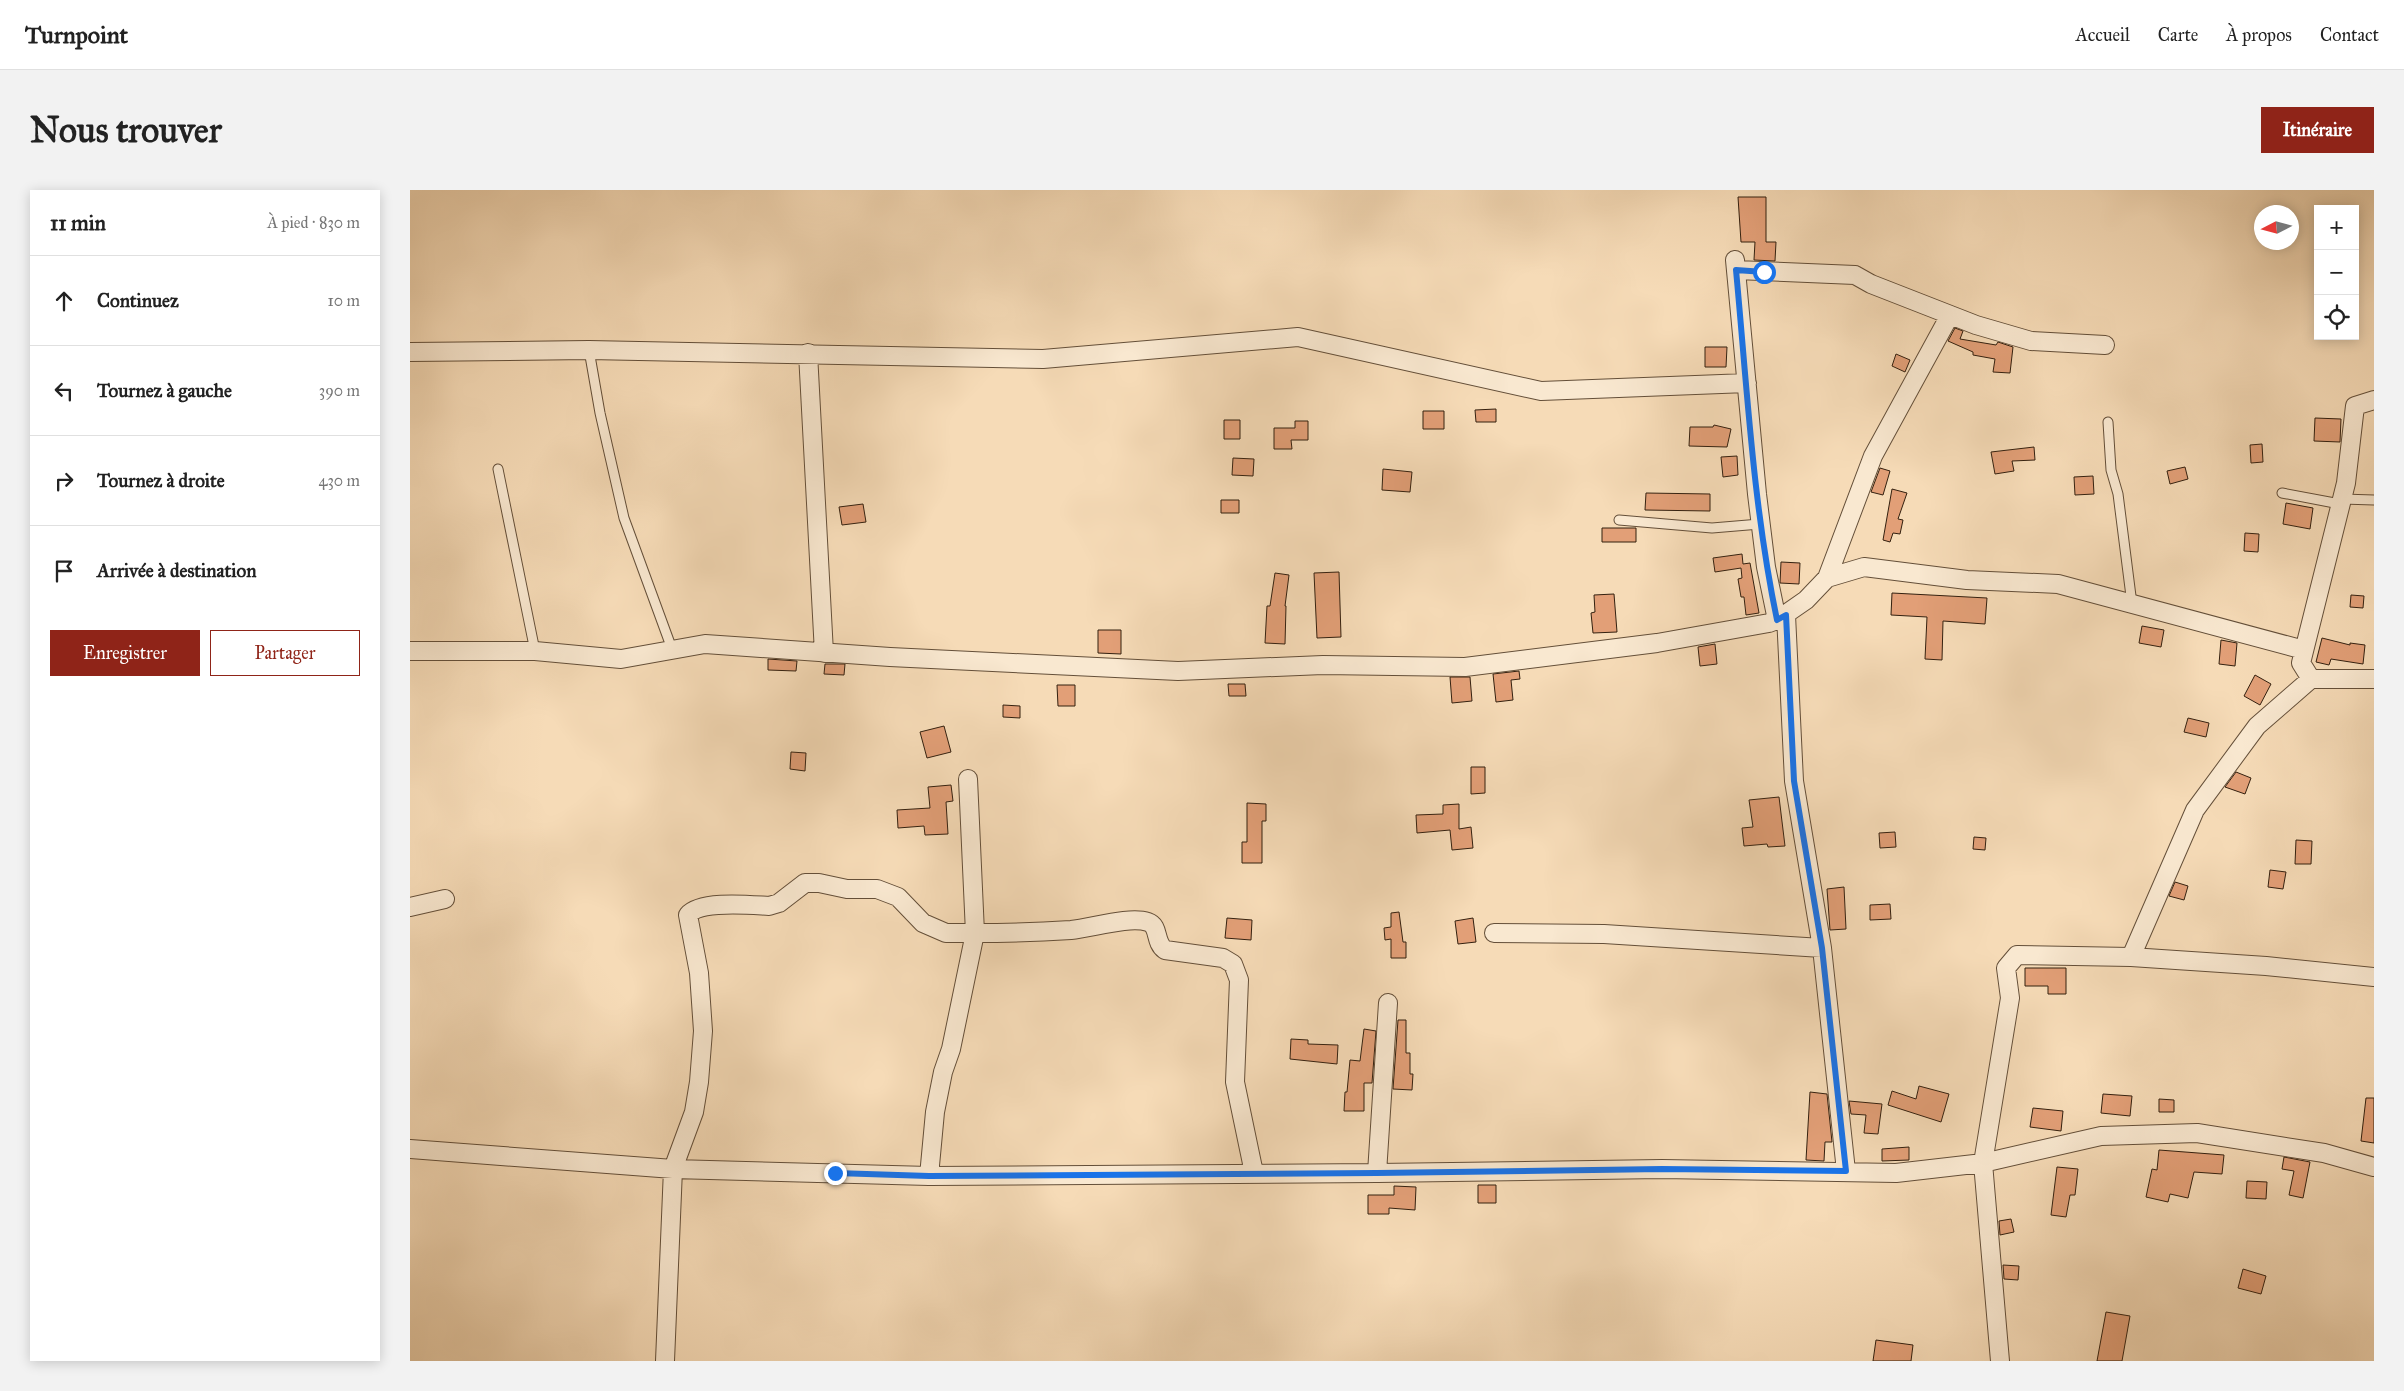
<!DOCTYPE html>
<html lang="fr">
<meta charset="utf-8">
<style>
:root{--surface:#fff;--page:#f2f2f2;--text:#222;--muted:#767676;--line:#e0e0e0;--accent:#8f2418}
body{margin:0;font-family:"IM FELL Great Primer",serif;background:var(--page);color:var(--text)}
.controls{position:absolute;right:15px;top:15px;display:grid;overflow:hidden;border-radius:0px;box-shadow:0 2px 12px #0003}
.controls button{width:45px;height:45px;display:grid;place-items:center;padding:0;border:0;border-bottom:1px solid var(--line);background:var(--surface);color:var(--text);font:25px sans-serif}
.compass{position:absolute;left:1844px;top:15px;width:45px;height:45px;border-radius:50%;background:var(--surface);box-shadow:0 2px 12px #0003;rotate:264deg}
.stop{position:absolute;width:15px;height:15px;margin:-11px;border:4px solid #1a73e8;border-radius:50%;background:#fff}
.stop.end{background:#1a73e8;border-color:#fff;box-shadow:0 1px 5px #0008}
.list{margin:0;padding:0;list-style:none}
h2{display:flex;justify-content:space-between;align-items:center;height:65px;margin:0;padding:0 20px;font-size:21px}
h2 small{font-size:16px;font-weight:400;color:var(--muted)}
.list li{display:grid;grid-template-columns:32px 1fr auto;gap:15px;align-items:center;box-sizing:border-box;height:90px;padding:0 20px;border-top:1px solid var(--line)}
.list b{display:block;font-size:19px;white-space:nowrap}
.list em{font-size:16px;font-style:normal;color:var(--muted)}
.actions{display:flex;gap:10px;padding:15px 20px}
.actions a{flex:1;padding:11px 0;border:1px solid var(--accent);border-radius:0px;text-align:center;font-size:18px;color:var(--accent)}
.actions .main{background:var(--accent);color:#fff}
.icon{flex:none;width:28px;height:28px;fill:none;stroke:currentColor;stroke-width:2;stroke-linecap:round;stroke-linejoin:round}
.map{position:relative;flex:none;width:1964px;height:1171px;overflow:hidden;border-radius:0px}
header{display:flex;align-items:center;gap:30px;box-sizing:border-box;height:70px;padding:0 25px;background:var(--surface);border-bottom:1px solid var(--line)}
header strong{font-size:24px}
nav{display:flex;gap:28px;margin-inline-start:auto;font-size:18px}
.intro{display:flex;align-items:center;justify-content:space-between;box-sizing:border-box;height:120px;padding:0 30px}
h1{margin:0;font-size:35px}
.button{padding:12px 22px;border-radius:0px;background:var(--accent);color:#fff;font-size:18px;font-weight:700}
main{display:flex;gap:30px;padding:0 30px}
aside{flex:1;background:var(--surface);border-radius:0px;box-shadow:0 2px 12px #0003}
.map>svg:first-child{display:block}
.building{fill:#e29f77;stroke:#33200f}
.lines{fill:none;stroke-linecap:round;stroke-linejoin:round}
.service-casing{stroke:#644f39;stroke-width:11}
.minor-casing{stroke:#644f39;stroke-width:20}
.service{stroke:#f9e8d0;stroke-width:9}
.minor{stroke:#f9e8d0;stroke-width:18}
.route{stroke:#1a73e8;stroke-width:6}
</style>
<header>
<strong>Turnpoint</strong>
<nav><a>Accueil</a><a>Carte</a><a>À propos</a><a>Contact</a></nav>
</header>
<div class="intro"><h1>Nous trouver</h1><a class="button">Itinéraire</a></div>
<main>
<aside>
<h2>11 min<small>À pied · 830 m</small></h2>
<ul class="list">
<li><svg class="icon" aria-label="ahead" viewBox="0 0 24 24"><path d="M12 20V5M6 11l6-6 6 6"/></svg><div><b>Continuez</b></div><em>10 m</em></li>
<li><svg class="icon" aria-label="left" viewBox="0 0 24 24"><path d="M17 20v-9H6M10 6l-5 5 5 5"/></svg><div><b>Tournez à gauche</b></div><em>390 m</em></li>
<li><svg class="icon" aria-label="right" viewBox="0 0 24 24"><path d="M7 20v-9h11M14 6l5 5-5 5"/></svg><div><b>Tournez à droite</b></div><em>430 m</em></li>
<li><svg class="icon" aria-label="arrive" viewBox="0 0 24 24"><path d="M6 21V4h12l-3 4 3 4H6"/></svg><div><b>Arrivée à destination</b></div></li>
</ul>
<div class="actions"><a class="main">Enregistrer</a><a>Partager</a></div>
</aside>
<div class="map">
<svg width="1964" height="1171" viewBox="0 0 1964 1171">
<rect width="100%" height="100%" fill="#f6dbb7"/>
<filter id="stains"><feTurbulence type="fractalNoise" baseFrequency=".004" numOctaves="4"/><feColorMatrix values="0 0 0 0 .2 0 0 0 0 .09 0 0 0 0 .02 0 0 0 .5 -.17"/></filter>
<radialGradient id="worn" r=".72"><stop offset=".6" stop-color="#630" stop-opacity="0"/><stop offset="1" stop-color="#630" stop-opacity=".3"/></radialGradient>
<path class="building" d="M 1328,7 L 1356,7 L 1356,52 L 1366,52 L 1365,71 L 1344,70 L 1345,52 L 1331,52 Z
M 1545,138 L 1553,141 L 1550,149 L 1586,155 L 1588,152 L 1603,157 L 1600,183 L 1583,182 L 1585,169 L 1563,165 L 1563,162 L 1538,151 Z
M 1295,157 L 1317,157 L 1316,177 L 1295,177 Z
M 1486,164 L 1500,170 L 1495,182 L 1482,176 Z
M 1086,219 L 1086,232 L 1066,232 L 1065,220 Z
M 1013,221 L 1034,221 L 1034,239 L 1013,239 Z
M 1905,228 L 1931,229 L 1930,252 L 1904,251 Z
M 814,230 L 830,230 L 830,249 L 814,249 Z
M 885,231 L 898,231 L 898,250 L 881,250 L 882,259 L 864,259 L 864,238 L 885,238 Z
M 1304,235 L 1321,239 L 1317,257 L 1279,256 L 1280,237 L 1303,237 Z
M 1852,254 L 1853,272 L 1841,273 L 1840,255 Z
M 1624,257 L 1625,270 L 1602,271 L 1604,281 L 1585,284 L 1581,262 Z
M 1327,266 L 1328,285 L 1313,287 L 1311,267 Z
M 823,268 L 844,269 L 843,286 L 822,285 Z
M 1775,277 L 1778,289 L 1760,294 L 1757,281 Z
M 1470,278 L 1480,281 L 1473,305 L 1461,302 Z
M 973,279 L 1002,282 L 1000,302 L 972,300 Z
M 1683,286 L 1684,304 L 1665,305 L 1664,287 Z
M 1482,299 L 1497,303 L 1488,329 L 1493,330 L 1490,344 L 1483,343 L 1480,352 L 1473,350 Z
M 1236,303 L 1300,304 L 1300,321 L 1235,320 Z
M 811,310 L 829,310 L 829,323 L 811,323 Z
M 1876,313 L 1903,318 L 1900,339 L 1873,334 Z
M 453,314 L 456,332 L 432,335 L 429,317 Z
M 1192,338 L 1226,338 L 1226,352 L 1192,352 Z
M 1835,343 L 1849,344 L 1848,362 L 1834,361 Z
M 1332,364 L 1333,374 L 1340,373 L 1349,423 L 1336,425 L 1334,407 L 1331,407 L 1328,389 L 1332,388 L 1331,378 L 1305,382 L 1303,368 Z
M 1371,372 L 1390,373 L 1389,394 L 1370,393 Z
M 929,382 L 931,447 L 907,448 L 904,383 Z
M 865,383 L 879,385 L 875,416 L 876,416 L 875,454 L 855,453 L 857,416 L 860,416 Z
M 1482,403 L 1577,408 L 1575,434 L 1533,431 L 1532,470 L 1515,469 L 1517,427 L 1481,425 Z
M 1204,404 L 1207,442 L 1183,443 L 1181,423 L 1185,422 L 1184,405 Z
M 1941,405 L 1954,406 L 1953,418 L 1940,417 Z
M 1732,436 L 1754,440 L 1751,457 L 1729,453 Z
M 688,440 L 711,440 L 711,464 L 688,463 Z
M 1912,448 L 1940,455 L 1940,453 L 1955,455 L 1953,474 L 1921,469 L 1919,475 L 1906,472 Z
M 1811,450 L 1827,453 L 1825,476 L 1809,474 Z
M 1305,454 L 1307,474 L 1290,476 L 1288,457 Z
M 358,469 L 387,471 L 386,481 L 358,480 Z
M 415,474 L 435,474 L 434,485 L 414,484 Z
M 1109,481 L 1110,489 L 1101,490 L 1103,510 L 1086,512 L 1083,484 Z
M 1845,485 L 1861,494 L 1850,515 L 1834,506 Z
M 1040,487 L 1060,487 L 1062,511 L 1042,513 Z
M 818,494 L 835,494 L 836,506 L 819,506 Z
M 647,495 L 665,495 L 665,516 L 648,516 Z
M 593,515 L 610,516 L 610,528 L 593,527 Z
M 1778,528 L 1799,533 L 1796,547 L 1774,542 Z
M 534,536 L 541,562 L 517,568 L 510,542 Z
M 381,562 L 396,563 L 395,581 L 380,579 Z
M 1061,577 L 1075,577 L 1075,603 L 1061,604 Z
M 1826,582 L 1841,588 L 1835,604 L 1815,597 Z
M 541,595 L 543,611 L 536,612 L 538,644 L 515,645 L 514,636 L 488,638 L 487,620 L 520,618 L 518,597 Z
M 1369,607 L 1375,656 L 1358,657 L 1357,654 L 1334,656 L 1332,638 L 1343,637 L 1339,610 Z
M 837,613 L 856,614 L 856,631 L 852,631 L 852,673 L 832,673 L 832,652 L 837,652 Z
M 1049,614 L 1049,639 L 1061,637 L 1063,658 L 1042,660 L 1040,640 L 1007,643 L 1006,625 L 1033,624 L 1033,615 Z
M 1485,642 L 1486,657 L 1470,658 L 1469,643 Z
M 1564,647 L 1576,648 L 1575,660 L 1563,659 Z
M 1886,650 L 1902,651 L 1901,674 L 1885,674 Z
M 1860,680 L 1876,682 L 1873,699 L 1858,697 Z
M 1765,692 L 1778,696 L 1774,710 L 1759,706 Z
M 1434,697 L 1436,739 L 1420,740 L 1417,699 Z
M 1480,714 L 1481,729 L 1460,730 L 1460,715 Z
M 989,722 L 993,752 L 996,752 L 996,768 L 981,768 L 981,749 L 975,750 L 974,738 L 981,737 L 981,723 Z
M 817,728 L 842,730 L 841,750 L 815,748 Z
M 1063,728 L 1066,752 L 1048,754 L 1045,731 Z
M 1615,778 L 1656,778 L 1656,804 L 1638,804 L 1638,796 L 1615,796 Z
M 988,830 L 996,830 L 996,863 L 1000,863 L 1000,884 L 1003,884 L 1002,900 L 983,899 Z
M 954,839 L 966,841 L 962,893 L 954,893 L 954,921 L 934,921 L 935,902 L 937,902 L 940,870 L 950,871 Z
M 881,849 L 898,850 L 898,854 L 928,855 L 927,874 L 880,869 Z
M 1509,896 L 1539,904 L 1531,932 L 1478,915 L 1482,901 L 1506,909 Z
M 1400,902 L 1417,904 L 1422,952 L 1415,952 L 1414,971 L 1396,970 Z
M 1693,904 L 1722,906 L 1720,926 L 1691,923 Z
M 1956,908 L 1964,908 L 1964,953 L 1951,951 Z
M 1749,909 L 1764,910 L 1764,922 L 1749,922 Z
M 1439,911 L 1472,914 L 1468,944 L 1454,943 L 1456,925 L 1441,924 Z
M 1623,918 L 1653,921 L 1651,941 L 1620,937 Z
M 1499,957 L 1499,970 L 1472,971 L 1472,959 Z
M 1749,960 L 1814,965 L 1812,984 L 1784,982 L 1778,1008 L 1760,1004 L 1758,1012 L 1736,1007 L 1742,979 L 1747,980 Z
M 1874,967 L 1900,972 L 1893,1008 L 1879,1005 L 1884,981 L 1872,979 Z
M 1647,977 L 1668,979 L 1665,1005 L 1660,1005 L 1656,1027 L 1641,1025 Z
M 1837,991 L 1857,992 L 1856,1009 L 1836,1008 Z
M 1068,995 L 1086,995 L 1086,1013 L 1068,1013 Z
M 984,996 L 1006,997 L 1005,1020 L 979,1018 L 979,1024 L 958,1024 L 958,1005 L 984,1005 Z
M 1601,1029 L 1604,1042 L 1590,1045 L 1589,1031 Z
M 1593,1075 L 1609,1076 L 1608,1090 L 1594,1089 Z
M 1833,1079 L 1856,1086 L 1851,1104 L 1828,1098 Z
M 1696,1122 L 1720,1126 L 1712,1171 L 1687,1171 Z
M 1466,1150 L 1503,1155 L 1501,1171 L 1463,1171 Z"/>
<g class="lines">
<defs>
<path id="service" d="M 179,160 L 190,223 L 214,328 L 262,459
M 1698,232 L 1701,280 L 1708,304 L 1722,414
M 88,279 L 125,461
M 1872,303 L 1930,314
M 1932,309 L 1964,310
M 1209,330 L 1302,338 L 1350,334"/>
<path id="minor" d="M 1326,80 L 1445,85 L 1461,94 L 1566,135 L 1621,151 L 1695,155
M 0,162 L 179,160 L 633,169 L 888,147 L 1131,201 L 1337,193
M 398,163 L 414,463
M 1417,388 L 1463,266 L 1540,125
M 1376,425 L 1384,591 L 1412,758 L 1436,981
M 1367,430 L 1396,410 L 1417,388 L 1454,377 L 1557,390 L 1648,394 L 1894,460
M 0,461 L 125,461 L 211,469 L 295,454 L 480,467 L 768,481 L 913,475 L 1055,477 L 1247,453 L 1359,433 L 1367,430 L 1356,377 L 1347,304 L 1325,70
M 1901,489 L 1891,473 L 1936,293 L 1945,216 L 1964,210
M 0,717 L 35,709
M 1084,743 L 1194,744 L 1412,758
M 1721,767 L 1856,776 L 1964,787
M 0,959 L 263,979 L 519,986 L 967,983 L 1252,979 L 1486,983 L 1573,973 L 1691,946 L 1787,943 L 1914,963 L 1964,977
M 967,983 L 978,813
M 519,986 L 525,922 L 533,882 L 541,859 L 565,743 C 597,743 629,742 661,740 C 682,738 719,726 738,732 C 750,736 744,752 755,760 L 813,768 L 823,774 L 829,790 L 825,892 L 844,983
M 255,1171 L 263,979 L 284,922 L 289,892 L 293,841 L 289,783 L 278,725 C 290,710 340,715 359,716 L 369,713 L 395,693 L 409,693 L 437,699 L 467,699 L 488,707 L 513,733 L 536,743 L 565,743 L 558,589
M 1590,1171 L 1573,973 L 1600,808 L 1596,778 L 1607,765 L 1721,767 L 1785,620 L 1847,536 L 1901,489 L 1964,489"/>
</defs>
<use href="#service" class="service-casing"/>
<use href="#minor" class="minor-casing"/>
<use href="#service" class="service"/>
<use href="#minor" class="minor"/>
</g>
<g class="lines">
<path class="route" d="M 425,983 L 519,986 L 967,983 L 1252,979 L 1436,981 L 1412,758 L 1384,591 L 1376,425 L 1367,430 C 1343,315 1337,197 1326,80 L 1354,82"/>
</g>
<rect width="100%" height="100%" filter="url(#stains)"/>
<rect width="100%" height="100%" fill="url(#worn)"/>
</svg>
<div class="controls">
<button>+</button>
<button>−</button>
<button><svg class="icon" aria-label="locate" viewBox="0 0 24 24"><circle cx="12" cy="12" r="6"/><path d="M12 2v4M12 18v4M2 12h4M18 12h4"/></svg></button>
</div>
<svg class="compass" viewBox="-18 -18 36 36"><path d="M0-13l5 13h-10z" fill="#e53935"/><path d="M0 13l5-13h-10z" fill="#767676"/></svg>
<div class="stop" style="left:1354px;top:82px"></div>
<div class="stop end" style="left:425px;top:983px"></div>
</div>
</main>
